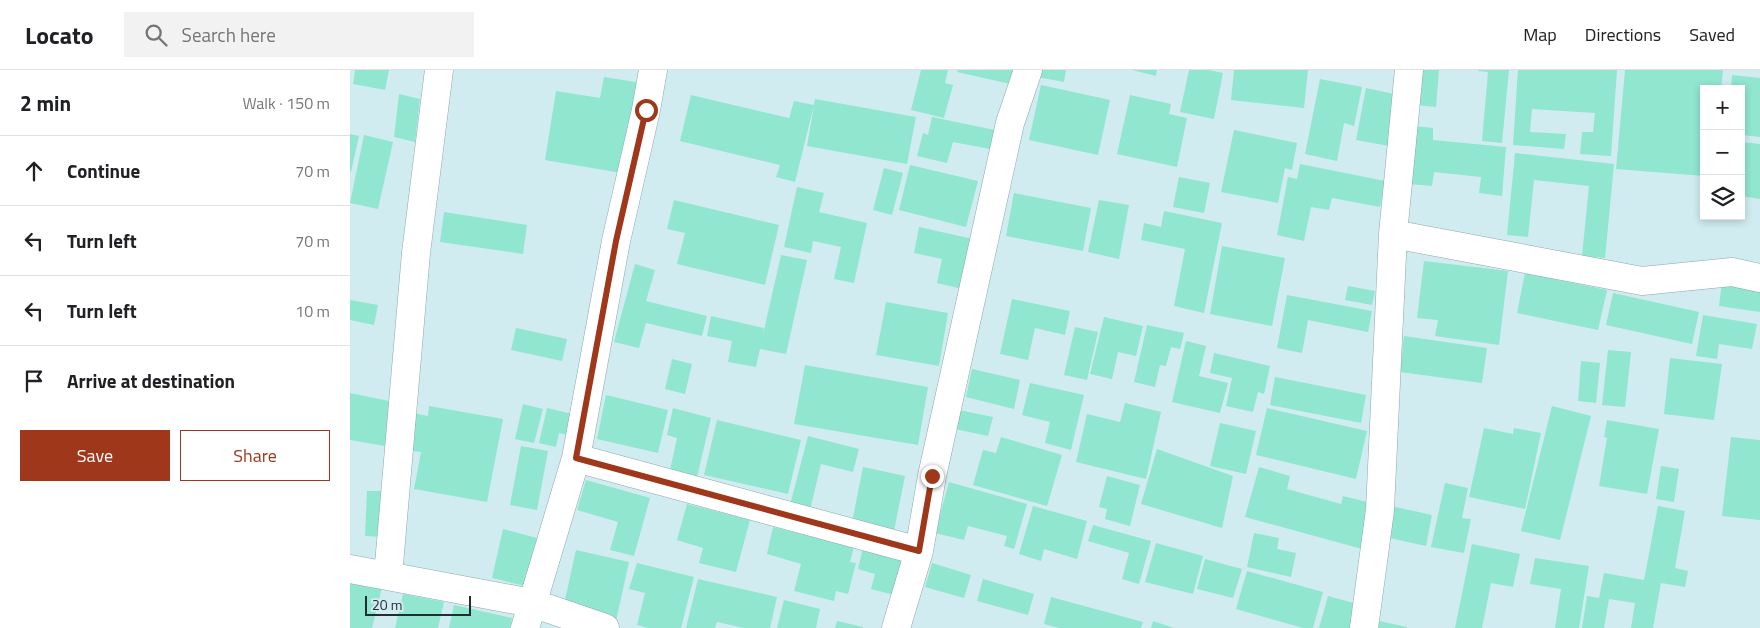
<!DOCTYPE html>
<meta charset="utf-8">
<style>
:root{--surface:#fff;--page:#f2f2f2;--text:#202124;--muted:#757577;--line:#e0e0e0;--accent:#9f371b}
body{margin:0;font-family:"Titillium Web",sans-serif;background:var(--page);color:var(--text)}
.controls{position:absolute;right:15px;top:15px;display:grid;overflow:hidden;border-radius:0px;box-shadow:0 2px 8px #0003}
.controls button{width:45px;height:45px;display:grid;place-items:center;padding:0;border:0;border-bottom:1px solid var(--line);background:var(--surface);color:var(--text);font:25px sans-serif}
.scale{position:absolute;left:15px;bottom:12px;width:106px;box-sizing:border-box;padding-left:5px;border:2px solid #222d2f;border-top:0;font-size:14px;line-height:18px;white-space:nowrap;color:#222d2f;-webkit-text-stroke:4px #d0ecf1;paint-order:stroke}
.stop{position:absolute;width:15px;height:15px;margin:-11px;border:4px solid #9f371b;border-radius:50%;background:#fff}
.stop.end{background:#9f371b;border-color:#fff;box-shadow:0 1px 5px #0008}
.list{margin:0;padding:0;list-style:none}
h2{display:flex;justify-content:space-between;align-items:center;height:65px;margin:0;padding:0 20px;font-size:21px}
h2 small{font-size:16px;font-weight:400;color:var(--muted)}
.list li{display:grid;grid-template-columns:32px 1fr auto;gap:15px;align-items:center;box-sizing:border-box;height:70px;padding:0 20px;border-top:1px solid var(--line)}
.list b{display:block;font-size:19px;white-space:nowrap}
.list em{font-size:16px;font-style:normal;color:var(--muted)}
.actions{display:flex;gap:10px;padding:15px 20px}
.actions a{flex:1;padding:11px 0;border:1px solid var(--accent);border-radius:0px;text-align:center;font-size:18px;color:var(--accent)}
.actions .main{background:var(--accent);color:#fff}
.icon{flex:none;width:28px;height:28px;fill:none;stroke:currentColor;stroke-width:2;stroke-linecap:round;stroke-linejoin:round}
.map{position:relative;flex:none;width:1410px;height:558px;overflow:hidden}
header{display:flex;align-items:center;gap:30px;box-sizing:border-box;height:70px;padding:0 25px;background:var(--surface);border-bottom:1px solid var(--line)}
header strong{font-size:24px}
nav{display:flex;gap:28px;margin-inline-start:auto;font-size:18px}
.search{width:350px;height:45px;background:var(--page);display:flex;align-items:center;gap:12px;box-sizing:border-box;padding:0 18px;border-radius:0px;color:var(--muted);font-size:19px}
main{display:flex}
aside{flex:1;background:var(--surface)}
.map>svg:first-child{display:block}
.building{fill:#90e6cf}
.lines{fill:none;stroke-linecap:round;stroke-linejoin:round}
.minor-casing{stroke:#8da8ad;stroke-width:29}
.minor{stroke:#fff;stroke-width:28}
.route{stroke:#9f371b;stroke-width:6}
</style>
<header>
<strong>Locato</strong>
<div class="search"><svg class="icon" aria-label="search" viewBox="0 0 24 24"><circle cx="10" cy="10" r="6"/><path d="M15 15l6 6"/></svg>Search here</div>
<nav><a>Map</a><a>Directions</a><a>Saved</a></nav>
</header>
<main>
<aside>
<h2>2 min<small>Walk · 150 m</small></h2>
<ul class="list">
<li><svg class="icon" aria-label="ahead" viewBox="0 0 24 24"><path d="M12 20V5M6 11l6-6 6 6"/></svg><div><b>Continue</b></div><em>70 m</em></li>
<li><svg class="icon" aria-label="left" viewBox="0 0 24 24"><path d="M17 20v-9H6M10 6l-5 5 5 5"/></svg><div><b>Turn left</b></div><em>70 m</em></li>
<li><svg class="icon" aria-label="left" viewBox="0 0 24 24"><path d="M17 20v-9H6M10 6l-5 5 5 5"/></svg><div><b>Turn left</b></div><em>10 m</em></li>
<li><svg class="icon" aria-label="arrive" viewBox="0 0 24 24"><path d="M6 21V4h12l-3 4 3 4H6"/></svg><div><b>Arrive at destination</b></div></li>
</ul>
<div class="actions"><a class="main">Save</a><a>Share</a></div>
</aside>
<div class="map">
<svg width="1410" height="558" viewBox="0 0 1410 558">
<rect width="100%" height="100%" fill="#d0ecf1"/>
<path class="building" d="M 5,0 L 39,0 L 35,20 L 3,14 Z
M 571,0 L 598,0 L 595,13 L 603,15 L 594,48 L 561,40 Z
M 608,0 L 668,0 L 665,15 L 607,2 Z
M 689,0 L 716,0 L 714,12 L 687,7 Z
M 782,0 L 807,0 L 806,6 Z
M 839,0 L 858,0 L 873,3 L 864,49 L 830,42 Z
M 884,0 L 958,0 L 954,38 L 881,30 Z
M 1068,0 L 1089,0 L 1086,37 L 1065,35 Z
M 1128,0 L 1159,0 L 1152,73 L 1132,71 L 1138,2 L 1128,1 Z
M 1168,0 L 1267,0 L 1261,86 L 1230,84 L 1232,62 L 1243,62 L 1245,43 L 1182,39 L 1180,62 L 1216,64 L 1214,79 L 1163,75 Z
M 1275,0 L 1373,0 L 1371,19 L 1354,19 L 1354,106 L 1266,99 Z
M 1382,5 L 1410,8 L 1410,67 L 1391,65 L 1391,19 L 1381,19 Z
M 254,7 L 292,13 L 277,104 L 195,90 L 206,21 L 250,28 Z
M 970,9 L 1012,17 L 1004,56 L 994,53 L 987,91 L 955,84 Z
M 691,15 L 760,30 L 748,85 L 679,70 Z
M 1016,18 L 1049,25 L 1039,76 L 1006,70 Z
M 49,24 L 70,29 L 65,72 L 44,67 Z
M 341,25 L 439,48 L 444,31 L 464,35 L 445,112 L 426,107 L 430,95 L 330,71 Z
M 780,25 L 821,34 L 819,44 L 837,48 L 827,97 L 767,84 Z
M 465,29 L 566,47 L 557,94 L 457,76 Z
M 582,47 L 650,61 L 645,80 L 603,72 L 597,93 L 567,86 L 573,63 L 578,65 Z
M 1064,56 L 1083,58 L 1083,70 L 1156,77 L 1152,126 L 1129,123 L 1131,107 L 1084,102 L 1082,116 L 1059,114 Z
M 884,60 L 947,73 L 942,100 L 935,98 L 928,133 L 871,122 Z
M 0,64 L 9,66 L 1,102 L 0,101 Z
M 14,65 L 43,72 L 28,139 L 0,133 Z
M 1391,72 L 1410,74 L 1410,129 L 1391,126 Z
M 1165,83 L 1264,94 L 1255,188 L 1232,186 L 1239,116 L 1184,110 L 1178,167 L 1157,165 Z
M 950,94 L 1035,111 L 1030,137 L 982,128 L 979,140 L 961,137 L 954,171 L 927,165 L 938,107 L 947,109 Z
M 560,95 L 628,111 L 616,157 L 549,140 Z
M 534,98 L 553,103 L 542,145 L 523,140 Z
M 829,107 L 860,113 L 854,143 L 823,137 Z
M 447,117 L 474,123 L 469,142 L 517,153 L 504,213 L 484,209 L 491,177 L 463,171 L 461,183 L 434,177 Z
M 664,123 L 741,138 L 733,181 L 656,166 Z
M 324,130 L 429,155 L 415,215 L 327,194 L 335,163 L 317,159 Z
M 749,130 L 779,135 L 769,189 L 738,182 Z
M 814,141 L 872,153 L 854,243 L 824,236 L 835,179 L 791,170 L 794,153 L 811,157 Z
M 94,142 L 177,155 L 173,184 L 90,172 Z
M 569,157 L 623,169 L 612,219 L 587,213 L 592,189 L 564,183 Z
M 872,176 L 935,188 L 922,256 L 860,244 Z
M 431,185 L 457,190 L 436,284 L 410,279 L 406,297 L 378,292 L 382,271 L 357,266 L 361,246 L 414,258 L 412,269 Z
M 1074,191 L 1158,201 L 1149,275 L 1085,266 L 1088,250 L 1067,248 Z
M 285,194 L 305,200 L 296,231 L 357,246 L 352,266 L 296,253 L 289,278 L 264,272 Z
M 1175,203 L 1257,220 L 1248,260 L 1167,243 Z
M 1372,211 L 1410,217 L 1410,242 L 1369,236 Z
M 998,216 L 1025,221 L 1022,235 L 995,230 Z
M 1263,223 L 1349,242 L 1342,274 L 1256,255 Z
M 937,225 L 1022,241 L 1018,262 L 958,250 L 952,283 L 927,278 Z
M 662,229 L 720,241 L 715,265 L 685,258 L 678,290 L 650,284 Z
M 0,230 L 28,235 L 24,255 L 0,250 Z
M 536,232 L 598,243 L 589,296 L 526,285 Z
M 1353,245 L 1407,254 L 1402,279 L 1369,274 L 1367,289 L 1346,286 Z
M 754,247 L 793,256 L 786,286 L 768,282 L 762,309 L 740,304 Z
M 797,255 L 834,263 L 830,279 L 821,277 L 816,296 L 810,295 L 805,317 L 784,312 Z
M 725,257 L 748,262 L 737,310 L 714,305 Z
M 166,258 L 217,269 L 212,291 L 161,280 Z
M 1054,266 L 1137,278 L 1132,313 L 1050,302 Z
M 836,271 L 856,276 L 849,306 L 878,313 L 870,343 L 822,332 Z
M 1258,280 L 1281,282 L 1275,337 L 1252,335 Z
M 864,283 L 920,296 L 914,324 L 908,322 L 903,342 L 876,336 L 882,308 L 860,303 Z
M 1320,288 L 1372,294 L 1364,350 L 1314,344 Z
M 322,289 L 342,294 L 335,324 L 315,319 Z
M 1231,291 L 1250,293 L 1246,333 L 1228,331 Z
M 455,295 L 578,317 L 568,375 L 444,354 Z
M 622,299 L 670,310 L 664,339 L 616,327 Z
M 925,307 L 1016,325 L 1011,353 L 920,335 Z
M 680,313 L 734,325 L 721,380 L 695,373 L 700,352 L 672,345 Z
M 0,323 L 44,332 L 35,376 L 0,370 Z
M 256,325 L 318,340 L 308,383 L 247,369 Z
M 775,333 L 811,342 L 796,409 L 726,392 L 737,344 L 770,352 Z
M 173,334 L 193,339 L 184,373 L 165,369 Z
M 79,336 L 153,349 L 137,432 L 64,419 L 71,382 L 56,380 L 63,343 L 78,346 Z
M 1202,336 L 1241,346 L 1210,470 L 1171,461 Z
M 197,338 L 227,345 L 222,366 L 209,363 L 206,377 L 189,373 Z
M 323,338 L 361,348 L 347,407 L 320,400 L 327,368 L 317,365 Z
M 917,338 L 1017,361 L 1006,409 L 906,385 Z
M 609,340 L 643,347 L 638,366 L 605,359 Z
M 367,350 L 451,370 L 438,424 L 354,405 Z
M 1257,350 L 1309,359 L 1297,424 L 1249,416 L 1257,368 L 1254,367 Z
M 870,353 L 906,361 L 896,404 L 860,396 Z
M 1134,358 L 1163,364 L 1164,358 L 1191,363 L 1175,439 L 1119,427 Z
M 458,366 L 509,379 L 503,402 L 471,394 L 460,440 L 440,435 Z
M 651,367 L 712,385 L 697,436 L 623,415 L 633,380 L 646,383 Z
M 1381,367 L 1410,370 L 1410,450 L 1372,446 Z
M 171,376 L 198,381 L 187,440 L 160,435 Z
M 807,379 L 883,406 L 872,458 L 791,434 Z
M 1311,396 L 1329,399 L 1324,432 L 1306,429 Z
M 513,397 L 555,406 L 543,466 L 501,457 Z
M 909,397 L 940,406 L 937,419 L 991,434 L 993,426 L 1025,434 L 1012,479 L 895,447 Z
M 757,406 L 790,415 L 780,456 L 755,449 L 757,439 L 749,437 Z
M 236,410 L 300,428 L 284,486 L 260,480 L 268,452 L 227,440 Z
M 599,412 L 677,434 L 664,479 L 654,476 L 657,466 L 618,456 L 614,470 L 585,463 Z
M 1095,413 L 1118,418 L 1112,448 L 1121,449 L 1114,483 L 1081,477 Z
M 17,421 L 33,421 L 32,467 L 15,466 Z
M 337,434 L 400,450 L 386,502 L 349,493 L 353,478 L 327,470 Z
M 683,436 L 737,451 L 727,489 L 694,479 L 691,491 L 669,484 Z
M 1041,436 L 1082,445 L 1076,476 L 1035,467 Z
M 1308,436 L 1335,441 L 1325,498 L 1338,501 L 1335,517 L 1311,513 L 1303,558 L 1281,558 L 1285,533 L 1259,529 L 1254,558 L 1232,558 L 1237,526 L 1249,528 L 1254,503 L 1294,510 Z
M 743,455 L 801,471 L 789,514 L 772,509 L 779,483 L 738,471 Z
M 423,457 L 504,477 L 500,492 L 506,493 L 498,524 L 486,521 L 484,531 L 444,521 L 451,494 L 417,484 Z
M 153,459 L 187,468 L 175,516 L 142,508 Z
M 904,463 L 929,468 L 927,479 L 946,483 L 941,507 L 897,497 Z
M 806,473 L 853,486 L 843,524 L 795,512 Z
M 1122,474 L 1170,484 L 1163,517 L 1141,513 L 1132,558 L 1105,558 Z
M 513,478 L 558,490 L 548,526 L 521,519 L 525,504 L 508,499 Z
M 226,480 L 279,492 L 266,551 L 213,539 Z
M 1185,488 L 1239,496 L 1229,558 L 1205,558 L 1211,519 L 1180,514 Z
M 855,489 L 892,499 L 883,528 L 847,519 Z
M 287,493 L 344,507 L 331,558 L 298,558 L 287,555 L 295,523 L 279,519 Z
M 582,493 L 621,505 L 614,528 L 575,517 Z
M 897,501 L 973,522 L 963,558 L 953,558 L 886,539 Z
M 348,509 L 427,527 L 420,558 L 394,558 L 367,552 L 365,558 L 336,558 Z
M 633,509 L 684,524 L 678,545 L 627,531 Z
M 0,510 L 32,517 L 22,558 L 0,558 Z
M 53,524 L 94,532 L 88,558 L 45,558 Z
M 978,526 L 1011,535 L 1004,558 L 969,558 Z
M 701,527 L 793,552 L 791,558 L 709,558 L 694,554 Z
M 434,530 L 470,539 L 466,558 L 427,558 Z
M 104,535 L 162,548 L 160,558 L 99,558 Z
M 487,551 L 513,557 L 513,558 L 485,558 Z
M 803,551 L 824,558 L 801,558 Z
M 1029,551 L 1057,557 L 1057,558 L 1028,558 Z"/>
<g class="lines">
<defs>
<path id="minor" d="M 1043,164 L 1292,211 L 1382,202 L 1410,208
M 226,388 L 569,481
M 0,499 L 182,533 L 255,558
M 38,506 L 66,183 L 89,0
M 175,558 L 226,388 L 266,171 L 296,40 L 303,0
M 546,558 L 569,481 L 582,406 L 660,53 L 678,0
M 1014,558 L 1030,440 L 1043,164 L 1059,0"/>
</defs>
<use href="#minor" class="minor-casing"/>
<use href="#minor" class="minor"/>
</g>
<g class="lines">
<path class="route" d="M 296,40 L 266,171 L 226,388 L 569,481 L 582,406"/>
</g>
</svg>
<div class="controls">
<button>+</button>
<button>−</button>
<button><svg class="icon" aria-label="layers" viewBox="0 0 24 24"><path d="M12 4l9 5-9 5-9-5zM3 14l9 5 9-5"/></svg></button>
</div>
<div class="scale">20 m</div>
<div class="stop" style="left:296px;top:40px"></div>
<div class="stop end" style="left:582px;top:406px"></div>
</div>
</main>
